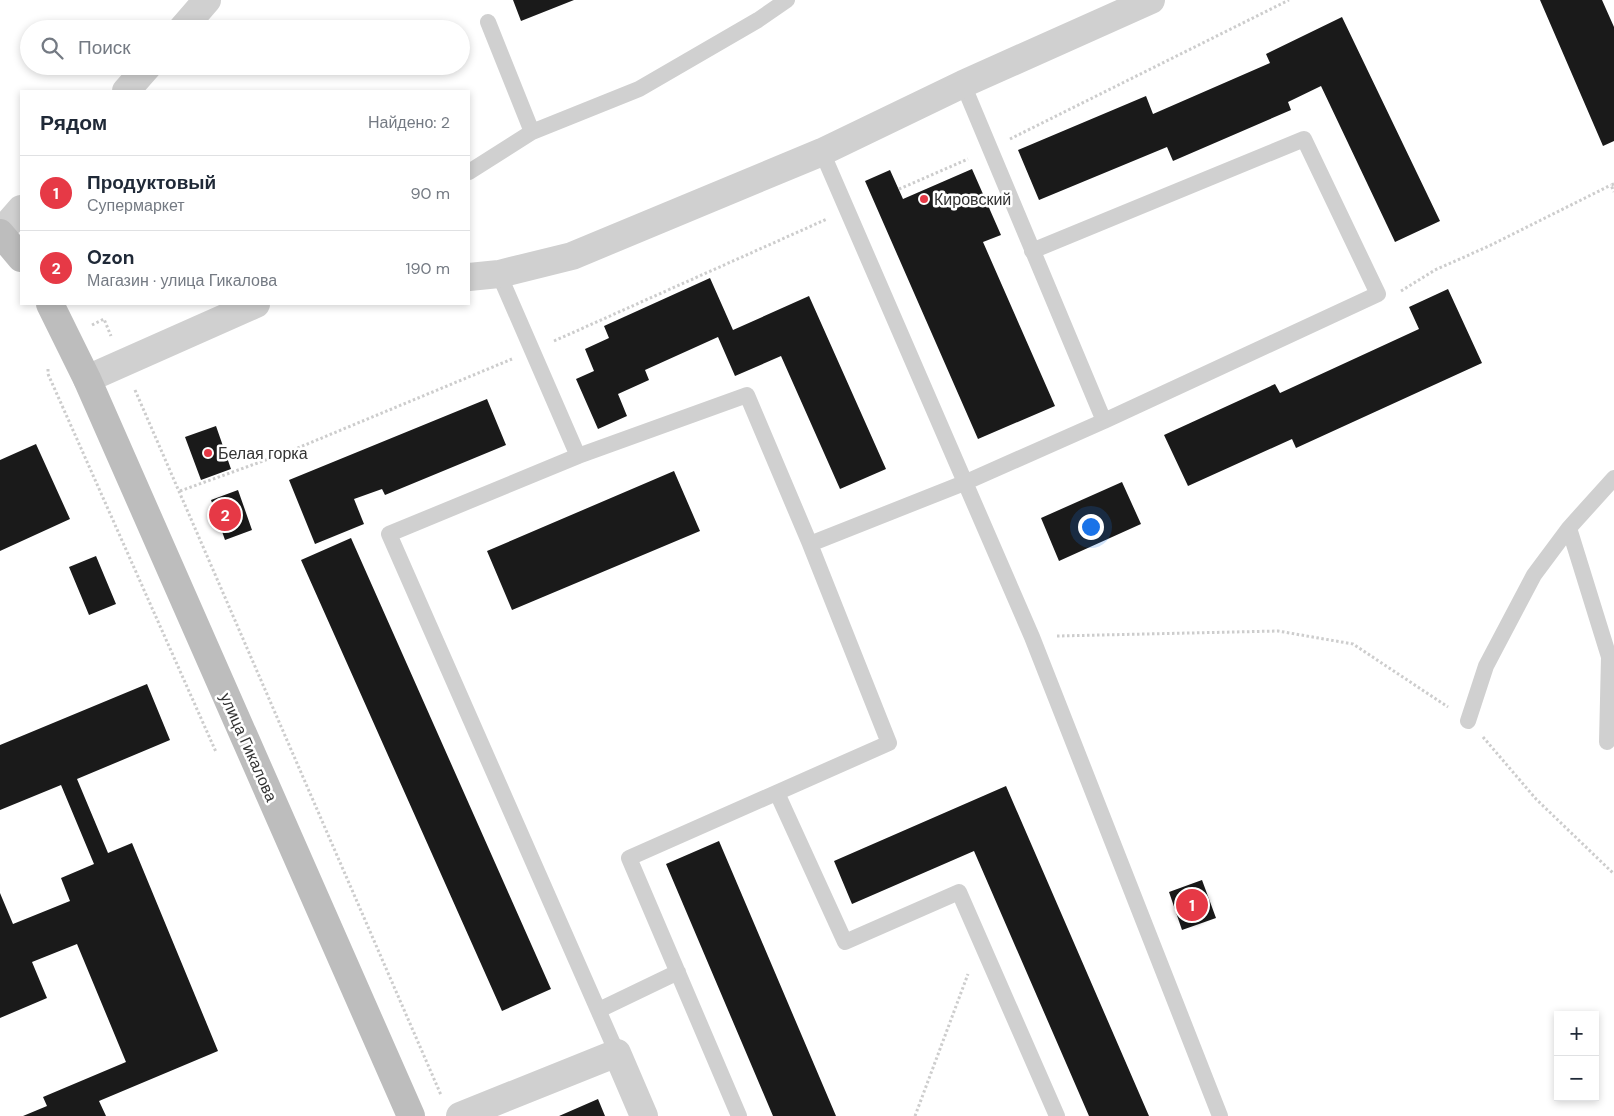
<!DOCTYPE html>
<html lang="ru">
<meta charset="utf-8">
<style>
:root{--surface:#fff;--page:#f2f2f3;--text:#1f2937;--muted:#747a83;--line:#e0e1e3;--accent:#e63946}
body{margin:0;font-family:"DM Sans",sans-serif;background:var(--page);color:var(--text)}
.controls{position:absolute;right:15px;bottom:15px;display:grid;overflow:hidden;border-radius:0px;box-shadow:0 2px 8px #0003}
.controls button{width:45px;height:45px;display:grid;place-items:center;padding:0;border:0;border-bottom:1px solid var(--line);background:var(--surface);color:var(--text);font:25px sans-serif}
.you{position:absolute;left:1090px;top:526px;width:18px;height:18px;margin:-12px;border:4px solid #fff;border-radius:50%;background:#1a73e8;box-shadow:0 0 0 8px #1a73e833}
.badge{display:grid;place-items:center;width:32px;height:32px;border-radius:50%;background:var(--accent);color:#fff;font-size:16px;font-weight:700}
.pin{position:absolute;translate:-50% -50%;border:2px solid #fff;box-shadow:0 1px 5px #0006}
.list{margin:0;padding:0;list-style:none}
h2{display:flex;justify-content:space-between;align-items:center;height:65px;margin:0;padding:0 20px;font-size:21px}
h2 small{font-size:16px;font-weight:400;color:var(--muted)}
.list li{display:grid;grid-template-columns:32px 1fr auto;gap:15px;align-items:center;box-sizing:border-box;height:75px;padding:0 20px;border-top:1px solid var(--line)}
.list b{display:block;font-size:19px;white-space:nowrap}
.list p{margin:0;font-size:16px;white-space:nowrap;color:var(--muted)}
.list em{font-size:16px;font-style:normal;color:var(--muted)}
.icon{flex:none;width:28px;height:28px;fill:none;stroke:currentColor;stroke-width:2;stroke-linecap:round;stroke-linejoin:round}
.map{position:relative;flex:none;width:1614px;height:1116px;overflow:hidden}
.search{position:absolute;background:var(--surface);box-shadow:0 2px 8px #0003;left:20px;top:20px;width:450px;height:55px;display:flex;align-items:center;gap:12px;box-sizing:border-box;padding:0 18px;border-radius:28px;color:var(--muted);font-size:19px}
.panel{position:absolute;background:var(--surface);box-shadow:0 2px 8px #0003;left:20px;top:90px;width:450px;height:215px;border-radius:0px}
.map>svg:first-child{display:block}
.building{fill:#1a1a1a}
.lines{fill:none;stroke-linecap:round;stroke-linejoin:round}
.path{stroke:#cdcdcd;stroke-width:3;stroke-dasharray:2.5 2.5;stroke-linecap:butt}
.service{stroke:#d0d0d0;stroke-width:16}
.minor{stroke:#d0d0d0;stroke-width:28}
.tertiary{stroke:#d0d0d0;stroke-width:28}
.secondary{stroke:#bdbdbd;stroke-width:28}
.poi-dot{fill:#e63946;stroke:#fff;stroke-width:2}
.labels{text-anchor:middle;stroke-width:5;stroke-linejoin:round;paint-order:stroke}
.poi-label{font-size:16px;fill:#333;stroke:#fff;text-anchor:start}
.street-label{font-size:16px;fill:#333;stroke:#fff}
</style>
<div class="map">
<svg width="1614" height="1116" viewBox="0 0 1614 1116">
<rect width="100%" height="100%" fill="#fff"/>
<path class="building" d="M 513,0 L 574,0 L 521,21 Z
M 1540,0 L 1602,0 L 1614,27 L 1614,141 L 1603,146 Z
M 1342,17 L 1440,221 L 1395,242 L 1321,86 L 1288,102 L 1291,110 L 1173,161 L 1167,147 L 1039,200 L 1018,150 L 1146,96 L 1153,114 L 1270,63 L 1266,54 Z
M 972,169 L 1001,235 L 983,242 L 1055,406 L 978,439 L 865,181 L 890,170 L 903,199 Z
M 710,278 L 733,330 L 809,296 L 886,469 L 840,489 L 781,356 L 735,376 L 718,337 L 645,370 L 649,380 L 618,394 L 627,416 L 598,429 L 576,379 L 594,371 L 585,349 L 609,338 L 604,326 Z
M 1448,289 L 1482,363 L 1296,448 L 1292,439 L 1188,486 L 1164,435 L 1275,384 L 1280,393 L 1419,329 L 1409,307 Z
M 487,399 L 506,445 L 385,495 L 382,489 L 354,499 L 364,524 L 315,544 L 289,480 Z
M 216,426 L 231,469 L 201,480 L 185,437 Z
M 36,444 L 70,519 L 0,551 L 0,460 Z
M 674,471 L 700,531 L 512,610 L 487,551 Z
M 1122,482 L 1141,524 L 1059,561 L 1041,518 Z
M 238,490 L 252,530 L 225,540 L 211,500 Z
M 351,538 L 551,989 L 502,1011 L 301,560 Z
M 96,556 L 116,604 L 89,615 L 69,567 Z
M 147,684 L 170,740 L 77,779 L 108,853 L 132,843 L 218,1051 L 99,1101 L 106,1116 L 23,1116 L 47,1106 L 43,1097 L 126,1062 L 77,944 L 32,962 L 47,998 L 0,1018 L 0,893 L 13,924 L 70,901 L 61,878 L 94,864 L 61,785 L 0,810 L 0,745 Z
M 1006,786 L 1149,1116 L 1089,1116 L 974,851 L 852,904 L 834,861 Z
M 719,841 L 836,1116 L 773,1116 L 666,864 Z
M 1202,880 L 1216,918 L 1182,930 L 1169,892 Z
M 598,1099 L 605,1116 L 559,1116 Z"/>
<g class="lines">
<path class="path" d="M 1010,139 L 1289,0
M 1614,184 L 1611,185 L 1614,192
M 899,189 L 968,159
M 1401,291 L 1435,270 L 1489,246 L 1611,185
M 92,325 L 104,319 L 111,336
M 554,341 L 827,219
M 48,369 L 48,374 L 216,752
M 135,390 L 441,1095
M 180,491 L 288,452 L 512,359
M 1057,636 L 1278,631 L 1353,644 L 1448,707
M 1483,737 L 1536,799 L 1614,874
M 915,1116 L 968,974"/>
<path class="service" d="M 532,132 L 639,89 L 758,20 L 787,0
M 822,152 L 1032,637 L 1220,1116
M 469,172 L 532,132 L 488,22
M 1032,251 L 1304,139 L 1378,294 L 1104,421
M 499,274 L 578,456 L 747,395 L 810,544 L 964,483 L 1104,421 L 963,84
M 578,456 L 389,534 L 617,1053
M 1569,528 L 1609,657 L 1607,742
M 1468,721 L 1486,666 L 1534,575 L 1569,528 L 1614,478
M 777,793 L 845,942 L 959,892 L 1057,1116
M 599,1010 L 678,972
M 739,1116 L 629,858 L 889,743 L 810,544"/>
<path class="minor" d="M 182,29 L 207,0
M 126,91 L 148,66
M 0,233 L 21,209
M 460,1116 L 617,1053 L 644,1116"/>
<path class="tertiary" d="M 469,277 L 499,274 L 572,256 L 822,152 L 963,84 L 1151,0
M 87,379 L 256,304"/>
<path class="secondary" d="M 0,233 L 21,258
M 50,304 L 87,379 L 411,1116"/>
</g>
<g class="poi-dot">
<circle cx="924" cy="199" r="5"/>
<circle cx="208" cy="453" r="5"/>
</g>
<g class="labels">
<g class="poi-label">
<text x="934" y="205">Кировский</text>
<text x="218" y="459">Белая горка</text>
</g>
<g class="street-label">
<text transform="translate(249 747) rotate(66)" y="6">улица Гикалова</text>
</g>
</g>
</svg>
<div class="controls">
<button>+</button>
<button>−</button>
</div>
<div class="you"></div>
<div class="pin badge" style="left:1192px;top:905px">1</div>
<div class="pin badge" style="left:225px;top:515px">2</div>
<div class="search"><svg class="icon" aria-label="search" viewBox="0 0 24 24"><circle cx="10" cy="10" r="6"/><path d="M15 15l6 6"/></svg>Поиск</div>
<section class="panel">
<h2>Рядом<small>Найдено: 2</small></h2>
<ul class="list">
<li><span class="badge">1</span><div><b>Продуктовый</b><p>Супермаркет</p></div><em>90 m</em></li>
<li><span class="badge">2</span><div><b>Ozon</b><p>Магазин · улица Гикалова</p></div><em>190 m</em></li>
</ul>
</section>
</div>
